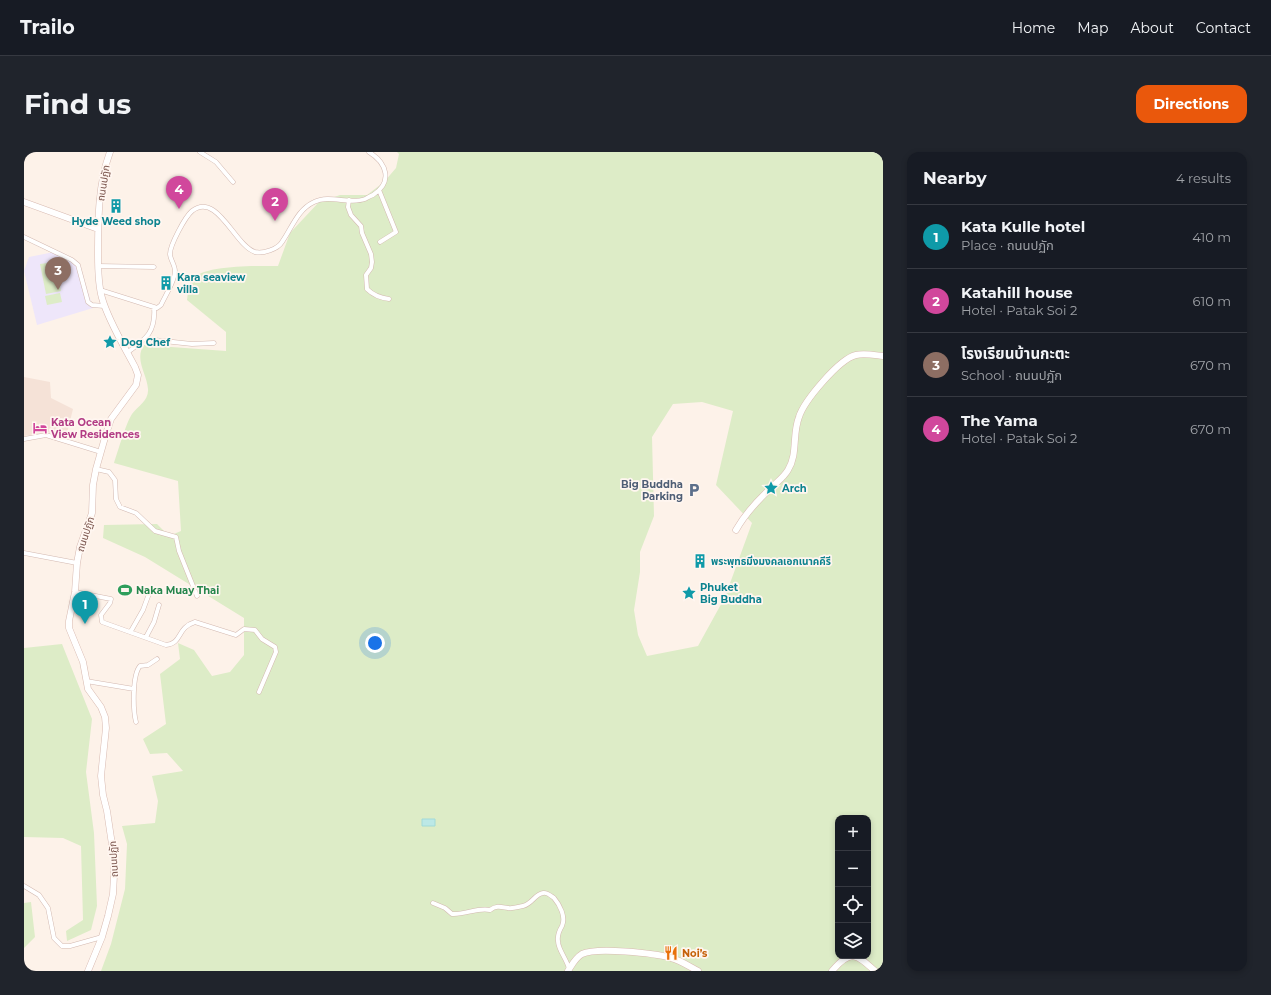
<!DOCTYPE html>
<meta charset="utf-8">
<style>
:root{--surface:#171b24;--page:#20242c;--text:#f1f3f6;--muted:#9ea1a6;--line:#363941;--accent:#ea580c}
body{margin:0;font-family:Montserrat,"Noto Sans Thai",sans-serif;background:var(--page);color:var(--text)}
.controls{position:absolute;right:12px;bottom:12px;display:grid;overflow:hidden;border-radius:8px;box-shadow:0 2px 6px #0003}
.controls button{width:36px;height:36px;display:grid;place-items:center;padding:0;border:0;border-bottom:1px solid var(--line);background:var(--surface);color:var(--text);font:20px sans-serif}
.you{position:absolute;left:351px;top:491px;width:14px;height:14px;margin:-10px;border:3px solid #fff;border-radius:50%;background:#1a73e8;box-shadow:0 0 0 6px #1a73e833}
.badge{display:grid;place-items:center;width:26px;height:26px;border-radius:50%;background:var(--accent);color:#fff;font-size:13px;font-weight:700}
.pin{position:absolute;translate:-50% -33px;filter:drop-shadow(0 1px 2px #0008)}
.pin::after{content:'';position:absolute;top:21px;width:14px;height:12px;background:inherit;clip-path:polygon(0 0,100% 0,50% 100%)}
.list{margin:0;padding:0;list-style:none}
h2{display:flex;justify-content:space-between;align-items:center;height:52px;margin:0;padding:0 16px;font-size:17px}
h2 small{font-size:13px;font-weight:400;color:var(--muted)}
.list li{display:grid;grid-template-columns:26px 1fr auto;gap:12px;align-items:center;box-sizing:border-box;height:64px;padding:0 16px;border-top:1px solid var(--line)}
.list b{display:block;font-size:15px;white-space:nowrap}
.list p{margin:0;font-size:13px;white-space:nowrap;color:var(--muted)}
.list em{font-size:13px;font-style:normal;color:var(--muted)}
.icon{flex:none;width:22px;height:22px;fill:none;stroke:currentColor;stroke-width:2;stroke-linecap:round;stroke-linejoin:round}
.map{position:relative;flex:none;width:859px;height:819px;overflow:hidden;border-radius:12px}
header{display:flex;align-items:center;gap:24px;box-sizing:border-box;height:56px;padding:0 20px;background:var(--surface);border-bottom:1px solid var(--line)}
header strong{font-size:19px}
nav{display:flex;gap:22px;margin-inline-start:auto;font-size:14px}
.intro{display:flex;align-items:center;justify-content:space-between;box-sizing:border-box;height:96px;padding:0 24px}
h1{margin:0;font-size:28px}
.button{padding:10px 18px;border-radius:12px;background:var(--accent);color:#fff;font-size:14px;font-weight:700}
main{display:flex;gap:24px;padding:0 24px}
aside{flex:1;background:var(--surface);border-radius:12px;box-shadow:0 2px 6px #0003}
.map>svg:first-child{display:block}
.residential{fill:#f5e2d7}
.education{fill:#eee6fa}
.green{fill:#ddecc7;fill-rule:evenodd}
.water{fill:#bce8e6;stroke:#a2dad8}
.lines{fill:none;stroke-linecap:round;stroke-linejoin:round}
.street-casing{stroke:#d3b9b1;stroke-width:5}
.secondary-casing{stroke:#d8bab1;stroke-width:7}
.street{stroke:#fff;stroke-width:4}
.secondary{stroke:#fff;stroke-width:6}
.labels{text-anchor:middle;stroke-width:3.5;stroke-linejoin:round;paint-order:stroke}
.street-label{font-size:10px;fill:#79534b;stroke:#fff6f0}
.culture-label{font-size:10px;font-weight:bold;fill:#0d838f;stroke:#fff6f0;text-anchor:start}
.hotel-label{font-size:10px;font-weight:bold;fill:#b23c85;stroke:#fff6f0;text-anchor:start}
.service-label{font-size:10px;font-weight:bold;fill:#4e5e75;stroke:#fff6f0;text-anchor:end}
.leisure-label{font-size:10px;font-weight:bold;fill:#27864d;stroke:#fff6f0;text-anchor:start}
.food-label{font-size:10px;font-weight:bold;fill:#c56008;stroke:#fff6f0;text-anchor:start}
</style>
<header>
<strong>Trailo</strong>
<nav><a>Home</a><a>Map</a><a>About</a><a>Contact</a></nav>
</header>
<div class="intro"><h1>Find us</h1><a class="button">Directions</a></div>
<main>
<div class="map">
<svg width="859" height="819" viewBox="0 0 859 819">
<rect width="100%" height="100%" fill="#fdf2e9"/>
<path class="residential" d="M 0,225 L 26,230 L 27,246 L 49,257 L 42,285 L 23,280 L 0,284 Z"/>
<path class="education" d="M 35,99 L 50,107 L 55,111 L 69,156 L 13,173 L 0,119 L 5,105 Z"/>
<path class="green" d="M 373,0 L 859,0 L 859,819 L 77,819 L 87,792 L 101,737 L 103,692 L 98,674 L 131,671 L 134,649 L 128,624 L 159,619 L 143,601 L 126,602 L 119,587 L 142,572 L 136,522 L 156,507 L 154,491 L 170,498 L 188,524 L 206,520 L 220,503 L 220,466 L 121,405 L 79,386 L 80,373 L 133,372 L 145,384 L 157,379 L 154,329 L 90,311 C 94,299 102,271 108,262 C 114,254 125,248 124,237 C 123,222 110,207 120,193 L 202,199 L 202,180 L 163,148 C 164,142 164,134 167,129 C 176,112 236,114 254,114 L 266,81 L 295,50 L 316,43 L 343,43 L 360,30 L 372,16 L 375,2 ZM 678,250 L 709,259 L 692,333 L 728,371 L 701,445 L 674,494 L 623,504 L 614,483 L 610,458 L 616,420 L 616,400 L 630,364 L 628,285 L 649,252 ZM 814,666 L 844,666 L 844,804 L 814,804 Z
M 31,110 L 37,139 L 22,142 L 16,112 Z
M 36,141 L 38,150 L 23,153 L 21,144 Z
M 38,492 L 68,567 L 62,620 L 70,681 L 73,754 L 67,778 L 43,789 L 42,779 L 59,768 L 57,694 L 39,686 L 0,685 L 0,496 Z
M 7,750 L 11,785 L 0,796 L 0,751 Z"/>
<path class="water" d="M 398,667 L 411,667 L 411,674 L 398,674 Z"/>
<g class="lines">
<defs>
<path id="street" d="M 176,0 L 192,10 L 209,30
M 355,38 L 372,80 L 356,90
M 325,48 L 324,55 L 327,63 L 337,74 L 338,81 L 347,102 L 348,110 L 347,116 L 342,123 L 343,137 C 348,142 357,146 365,147
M 0,85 L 48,108 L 54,113 L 64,150 L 68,153 L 80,154
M 74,114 L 130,115
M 76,138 L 133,156 L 137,153 C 141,144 151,129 151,119 C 151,113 146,107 146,102 C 146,93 161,65 168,59 C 193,39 211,94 231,100 C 239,102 254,97 258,90 C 268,76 273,58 290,50 C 306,42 325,53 341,47 C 343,46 346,44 349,43 C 369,30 363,11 345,0
M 121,187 L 168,192 L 190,191
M 104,200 C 122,187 132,180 130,155
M 0,287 L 22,283 L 77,300
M 72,317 L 85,320 L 91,328 L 92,347 L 96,355 L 112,361 L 131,379 L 152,385 L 155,399 L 173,444
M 0,401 L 53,411
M 51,440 L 87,447 L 86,451 L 77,463 L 78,470 L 142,493 C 159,491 152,476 171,470 L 212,483 L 220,477 L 231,478 L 238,487 L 251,495 L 252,500 L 235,540
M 107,479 L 119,458 L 126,439
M 122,485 L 130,470 L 135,453
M 62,529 L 110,537
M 112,570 C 109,558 108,523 116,514 L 124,513 L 133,507
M 0,734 L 15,743 L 24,756 L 30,786 L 38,794 L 46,794 L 78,785
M 409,751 L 421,756 L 428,762 C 441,763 454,755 466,758 C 473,753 477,755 484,756 C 488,757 494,755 499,754 C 508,752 511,742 519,741 C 523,740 527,744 530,746 C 536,753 542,765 538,774 C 535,779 533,783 534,789 C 534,798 543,807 545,817"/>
<path id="secondary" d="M 0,50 L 74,77
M 712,378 C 721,362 734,348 747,336 C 753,330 760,325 764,318 C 774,302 768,283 775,265 C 780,249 815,207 832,203 C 840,201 850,203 859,204
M 64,819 L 78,785 L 84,764 L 89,742 L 90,723 L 90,706 L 83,659 L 79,643 L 77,624 L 82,576 L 81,565 L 77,555 L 64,537 L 59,510 L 45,476 L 45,469 L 51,440 L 53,411 L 56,395 L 68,361 L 69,333 L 72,317 L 82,282 L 87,267 L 112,233 L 114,223 L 111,215 C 100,194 84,168 78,146 C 74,132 74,117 74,103 C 74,69 74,32 86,0
M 544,819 C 548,813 551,806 558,802 C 572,795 630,801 647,806 C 656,808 666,815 674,819
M 808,819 C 827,797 832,802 851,819"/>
</defs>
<use href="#street" class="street-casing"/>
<use href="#secondary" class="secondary-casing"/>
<use href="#street" class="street"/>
<use href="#secondary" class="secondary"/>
</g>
<defs>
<symbol id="building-bare" viewBox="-9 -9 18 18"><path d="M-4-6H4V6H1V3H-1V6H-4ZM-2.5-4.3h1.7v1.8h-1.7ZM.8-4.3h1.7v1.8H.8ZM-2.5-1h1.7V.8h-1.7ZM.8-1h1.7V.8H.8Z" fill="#0f9aa8" stroke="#fff6f0" stroke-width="2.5" paint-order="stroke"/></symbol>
<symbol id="sight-bare" viewBox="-9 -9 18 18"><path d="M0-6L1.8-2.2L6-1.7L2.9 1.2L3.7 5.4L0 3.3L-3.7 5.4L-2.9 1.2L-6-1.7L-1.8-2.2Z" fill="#0f9aa8" stroke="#fff6f0" stroke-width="2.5" paint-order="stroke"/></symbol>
<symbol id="hotel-bare" viewBox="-9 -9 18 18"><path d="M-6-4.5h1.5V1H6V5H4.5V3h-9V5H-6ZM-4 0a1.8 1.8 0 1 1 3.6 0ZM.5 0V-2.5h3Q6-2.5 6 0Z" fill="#d1479c" stroke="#fff6f0" stroke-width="2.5" paint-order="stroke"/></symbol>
<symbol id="parking-bare" viewBox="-9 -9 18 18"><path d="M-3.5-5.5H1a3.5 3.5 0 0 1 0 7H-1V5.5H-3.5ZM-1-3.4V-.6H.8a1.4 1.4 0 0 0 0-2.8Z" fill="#5c6f8a" stroke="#fff6f0" stroke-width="2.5" paint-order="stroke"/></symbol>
<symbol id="stadium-bare" viewBox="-9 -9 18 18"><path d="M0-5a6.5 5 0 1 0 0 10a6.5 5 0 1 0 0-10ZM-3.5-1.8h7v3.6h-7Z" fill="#2e9e5b" stroke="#fff6f0" stroke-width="2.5" paint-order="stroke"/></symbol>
<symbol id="restaurant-bare" viewBox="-9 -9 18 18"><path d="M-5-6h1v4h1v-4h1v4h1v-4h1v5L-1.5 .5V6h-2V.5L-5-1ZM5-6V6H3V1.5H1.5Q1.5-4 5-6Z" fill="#e8710a" stroke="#fff6f0" stroke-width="2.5" paint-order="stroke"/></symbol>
</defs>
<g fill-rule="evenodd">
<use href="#building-bare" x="82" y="44" width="20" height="20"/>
<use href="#building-bare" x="132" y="121" width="20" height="20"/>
<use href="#sight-bare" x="76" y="180" width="20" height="20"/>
<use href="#hotel-bare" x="6" y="266" width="20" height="20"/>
<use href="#sight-bare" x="737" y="326" width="20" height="20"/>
<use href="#parking-bare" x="660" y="328" width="20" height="20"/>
<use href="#building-bare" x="666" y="399" width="20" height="20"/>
<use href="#stadium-bare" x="91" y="428" width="20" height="20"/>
<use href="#sight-bare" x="655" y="431" width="20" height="20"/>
<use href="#restaurant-bare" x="637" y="791" width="20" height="20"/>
</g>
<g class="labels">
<g class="street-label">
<text transform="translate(79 31) rotate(-81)" y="4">ถนนปฏัก</text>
<text transform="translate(61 382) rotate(-72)" y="4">ถนนปฏัก</text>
<text transform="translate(89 707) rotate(-93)" y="4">ถนนปฏัก</text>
</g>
<g class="culture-label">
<text x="92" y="73" text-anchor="middle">Hyde Weed shop</text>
<text x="153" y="129">Kara seaview<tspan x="153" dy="12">villa</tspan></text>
<text x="97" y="194">Dog Chef</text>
<text x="758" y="340">Arch</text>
<text x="687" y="413">พระพุทธมิ่งมงคลเอกเนาคคีรี</text>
<text x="676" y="439">Phuket<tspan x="676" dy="12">Big Buddha</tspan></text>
</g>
<g class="hotel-label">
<text x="27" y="274">Kata Ocean<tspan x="27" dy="12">View Residences</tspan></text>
</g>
<g class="service-label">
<text x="659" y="336">Big Buddha<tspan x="659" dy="12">Parking</tspan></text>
</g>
<g class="leisure-label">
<text x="112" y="442">Naka Muay Thai</text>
</g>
<g class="food-label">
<text x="658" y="805">Noi’s</text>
</g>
</g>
</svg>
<div class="controls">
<button>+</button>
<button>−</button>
<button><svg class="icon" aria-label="locate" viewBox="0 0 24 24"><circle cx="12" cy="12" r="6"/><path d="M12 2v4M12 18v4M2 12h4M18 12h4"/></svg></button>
<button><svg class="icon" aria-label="layers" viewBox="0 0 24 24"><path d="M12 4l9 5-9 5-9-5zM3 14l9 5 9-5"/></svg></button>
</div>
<div class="you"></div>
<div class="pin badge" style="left:61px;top:472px;background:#0f9aa8">1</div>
<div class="pin badge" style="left:251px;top:69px;background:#d1479c">2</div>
<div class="pin badge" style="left:34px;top:138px;background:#8d6e63">3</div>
<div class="pin badge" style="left:155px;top:57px;background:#d1479c">4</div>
</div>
<aside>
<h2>Nearby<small>4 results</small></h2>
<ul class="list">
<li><span class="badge" style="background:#0f9aa8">1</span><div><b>Kata Kulle hotel</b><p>Place · ถนนปฏัก</p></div><em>410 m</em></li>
<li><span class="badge" style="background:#d1479c">2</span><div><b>Katahill house</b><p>Hotel · Patak Soi 2</p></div><em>610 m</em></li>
<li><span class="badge" style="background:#8d6e63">3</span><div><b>โรงเรียนบ้านกะตะ</b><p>School · ถนนปฏัก</p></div><em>670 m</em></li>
<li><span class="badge" style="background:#d1479c">4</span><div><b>The Yama</b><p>Hotel · Patak Soi 2</p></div><em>670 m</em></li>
</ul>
</aside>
</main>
